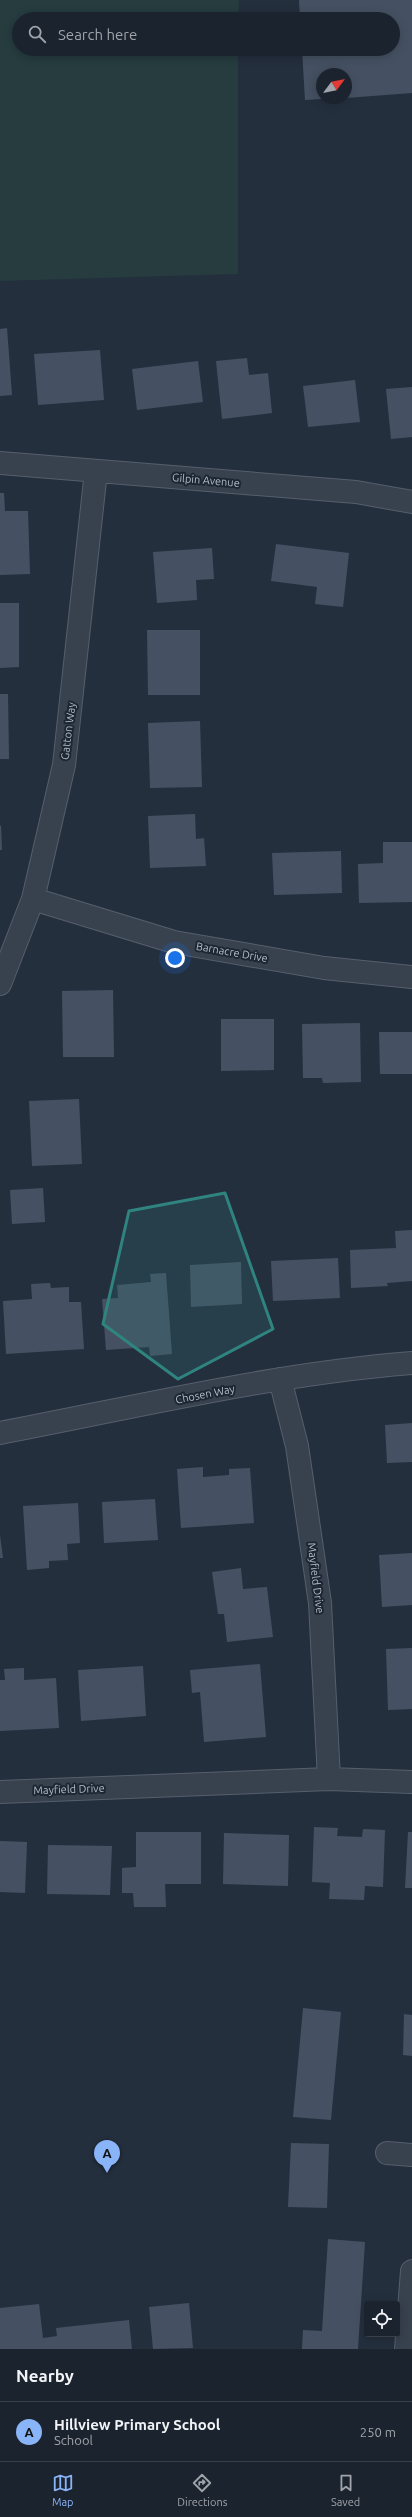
<!DOCTYPE html>
<style>
:root{--surface:#1b232e;--page:#242b36;--text:#f1f3f6;--muted:#a0a4aa;--line:#39404a;--accent:#8ab4f8}
body{margin:0;font-family:Ubuntu,sans-serif;background:var(--page);color:var(--text)}
.controls{position:absolute;right:12px;bottom:12px;display:grid;overflow:hidden;border-radius:4px;box-shadow:0 2px 10px #0003}
.controls button{width:36px;height:36px;display:grid;place-items:center;padding:0;border:0;border-bottom:1px solid var(--line);background:var(--surface);color:var(--text);font:20px sans-serif}
.compass{position:absolute;left:316px;top:68px;width:36px;height:36px;border-radius:50%;background:var(--surface);box-shadow:0 2px 10px #0003;rotate:58deg}
.you{position:absolute;left:175px;top:958px;width:14px;height:14px;margin:-10px;border:3px solid #fff;border-radius:50%;background:#1a73e8;box-shadow:0 0 0 6px #1a73e833}
.badge{display:grid;place-items:center;width:26px;height:26px;border-radius:50%;background:var(--accent);color:#111;font-size:13px;font-weight:700}
.pin{position:absolute;translate:-50% -33px;filter:drop-shadow(0 1px 2px #0008)}
.pin::after{content:'';position:absolute;top:21px;width:14px;height:12px;background:inherit;clip-path:polygon(0 0,100% 0,50% 100%)}
.list{margin:0;padding:0;list-style:none}
h2{display:flex;justify-content:space-between;align-items:center;height:52px;margin:0;padding:0 16px;font-size:17px}
h2 small{font-size:13px;font-weight:400;color:var(--muted)}
.list li{display:grid;grid-template-columns:26px 1fr auto;gap:12px;align-items:center;box-sizing:border-box;height:60px;padding:0 16px;border-top:1px solid var(--line)}
.list b{display:block;font-size:15px;white-space:nowrap}
.list p{margin:0;font-size:13px;white-space:nowrap;color:var(--muted)}
.list em{font-size:13px;font-style:normal;color:var(--muted)}
.icon{flex:none;width:22px;height:22px;fill:none;stroke:currentColor;stroke-width:2;stroke-linecap:round;stroke-linejoin:round}
.map{position:relative;flex:none;width:412px;height:2349px;overflow:hidden}
.search{position:absolute;background:var(--surface);box-shadow:0 2px 10px #0003;left:12px;right:12px;top:12px;height:44px;display:flex;align-items:center;gap:10px;box-sizing:border-box;padding:0 14px;border-radius:22px;color:var(--muted);font-size:15px}
.sheet{height:112px;background:var(--surface)}
nav{display:flex;justify-content:space-around;align-items:center;box-sizing:border-box;height:56px;border-top:1px solid var(--line);background:var(--surface);font-size:11px;color:var(--muted)}
nav a{display:grid;justify-items:center;gap:2px}
nav .on{color:var(--accent)}
.map>svg:first-child{display:block}
.green{fill:#263c3f}
.building{fill:#455162}
.lines{fill:none;stroke-linecap:round;stroke-linejoin:round}
.street-casing{stroke:#565f6c;stroke-width:24}
.street{stroke:#38414e;stroke-width:22}
.marked{fill:#308480;fill-opacity:0.2;stroke:#308480;stroke-width:3;stroke-linejoin:round}
.labels{text-anchor:middle;stroke-width:4;stroke-linejoin:round;paint-order:stroke}
.street-label{font-size:11px;fill:#b4bcc9;stroke:#1d2633}
</style>
<div class="map">
<svg width="412" height="2349" viewBox="0 0 412 2349">
<rect width="100%" height="100%" fill="#242f3e"/>
<path class="green" d="M 0,0 L 239,0 L 238,19 L 19,19 L 19,49 L 238,49 L 238,274 L 0,281 Z"/>
<path class="building" d="M 299,0 L 412,0 L 412,93 L 346,98 L 346,74 L 322,74 L 322,99 L 305,100 L 302,49 L 393,49 L 393,19 L 300,19 Z
M 7,328 L 12,395 L 0,396 L 0,329 Z
M 100,350 L 104,400 L 38,405 L 34,354 Z
M 247,358 L 249,375 L 268,373 L 272,413 L 222,419 L 216,361 Z
M 198,361 L 203,402 L 137,410 L 132,369 Z
M 355,380 L 360,422 L 308,427 L 303,386 Z
M 412,387 L 412,437 L 391,439 L 386,389 Z
M 0,493 L 4,493 L 5,511 L 28,511 L 30,574 L 0,575 Z
M 276,544 L 349,553 L 343,607 L 315,604 L 317,587 L 271,581 Z
M 212,548 L 214,579 L 196,580 L 197,600 L 157,603 L 153,552 Z
M 0,603 L 19,603 L 19,667 L 0,668 Z
M 147,630 L 200,630 L 200,695 L 148,695 Z
M 0,694 L 8,694 L 9,759 L 0,759 Z
M 200,721 L 202,787 L 150,788 L 148,723 Z
M 195,814 L 196,839 L 204,838 L 206,866 L 150,868 L 148,816 Z
M 1,825 L 2,850 L 0,850 L 0,826 Z
M 383,842 L 412,842 L 412,902 L 359,903 L 358,864 L 383,863 Z
M 341,851 L 342,893 L 274,895 L 272,853 Z
M 113,990 L 114,1057 L 63,1057 L 62,991 Z
M 221,1019 L 274,1019 L 274,1070 L 221,1071 Z
M 360,1023 L 361,1082 L 323,1083 L 322,1078 L 303,1078 L 302,1024 Z
M 379,1032 L 412,1032 L 412,1074 L 380,1074 Z
M 79,1099 L 82,1164 L 32,1166 L 29,1101 Z
M 43,1188 L 45,1222 L 12,1224 L 10,1190 Z
M 412,1230 L 412,1281 L 387,1283 L 388,1286 L 351,1288 L 350,1250 L 396,1248 L 395,1231 Z
M 338,1258 L 340,1298 L 273,1301 L 271,1261 Z
M 241,1262 L 242,1304 L 191,1307 L 190,1265 Z
M 166,1273 L 172,1354 L 150,1356 L 149,1347 L 106,1350 L 102,1299 L 118,1298 L 117,1285 L 151,1282 L 150,1274 Z
M 50,1283 L 51,1288 L 69,1287 L 69,1302 L 81,1302 L 84,1349 L 6,1354 L 3,1301 L 32,1299 L 31,1284 Z
M 412,1423 L 412,1462 L 387,1463 L 385,1425 Z
M 203,1467 L 203,1477 L 229,1475 L 229,1469 L 250,1468 L 254,1523 L 181,1528 L 177,1469 Z
M 155,1499 L 158,1540 L 104,1543 L 102,1502 Z
M 78,1503 L 80,1543 L 67,1544 L 68,1560 L 49,1561 L 49,1568 L 27,1570 L 23,1506 Z
M 0,1535 L 3,1558 L 0,1558 Z
M 412,1553 L 412,1605 L 382,1607 L 379,1555 Z
M 241,1568 L 243,1589 L 267,1587 L 273,1637 L 227,1642 L 224,1614 L 218,1614 L 212,1572 Z
M 412,1648 L 412,1709 L 388,1710 L 386,1649 Z
M 260,1664 L 266,1737 L 204,1742 L 200,1692 L 192,1693 L 190,1670 Z
M 143,1666 L 146,1716 L 81,1721 L 78,1670 Z
M 24,1668 L 24,1680 L 56,1678 L 59,1728 L 0,1731 L 0,1680 L 5,1680 L 4,1669 Z
M 314,1827 L 338,1828 L 337,1836 L 362,1837 L 363,1829 L 385,1830 L 383,1887 L 365,1886 L 364,1900 L 329,1899 L 330,1883 L 312,1882 Z
M 136,1832 L 201,1832 L 201,1884 L 165,1884 L 166,1907 L 134,1907 L 133,1893 L 122,1893 L 122,1868 L 136,1867 Z
M 408,1832 L 412,1832 L 412,1888 L 405,1888 Z
M 224,1833 L 289,1835 L 288,1886 L 223,1884 Z
M 0,1841 L 27,1842 L 25,1893 L 0,1892 Z
M 48,1845 L 112,1846 L 110,1895 L 47,1894 Z
M 303,2008 L 341,2012 L 331,2120 L 293,2117 Z
M 404,2014 L 412,2015 L 412,2056 L 403,2055 Z
M 291,2143 L 329,2144 L 327,2208 L 288,2207 Z
M 328,2239 L 365,2242 L 358,2349 L 302,2349 L 303,2330 L 322,2331 Z
M 189,2303 L 193,2348 L 153,2349 L 149,2307 Z
M 39,2304 L 43,2338 L 57,2336 L 56,2328 L 129,2320 L 132,2349 L 0,2349 L 0,2308 Z"/>
<g class="lines">
<defs>
<path id="street" d="M 0,463 L 356,492 L 412,502
M 33,899 L 174,942 L 324,968 L 412,977
M 0,984 L 33,899 L 64,765 L 96,471
M 280,1379 L 297,1446 L 320,1603 L 329,1779
M 0,1433 C 136,1407 273,1374 412,1363
M 0,1792 L 329,1779 L 412,1782
M 387,2153 L 412,2155
M 406,2349 L 412,2271"/>
</defs>
<use href="#street" class="street-casing"/>
<use href="#street" class="street"/>
</g>
<path class="marked" d="M 225,1193 L 273,1329 L 178,1379 L 103,1324 L 129,1211 Z"/>
<g class="labels">
<g class="street-label">
<text transform="translate(206 480) rotate(5)" y="4">Gilpin Avenue</text>
<text transform="translate(68 731) rotate(-83)" y="4">Gatton Way</text>
<text transform="translate(232 952) rotate(10)" y="4">Barnacre Drive</text>
<text transform="translate(205 1394) rotate(-11)" y="4">Chosen Way</text>
<text transform="translate(316 1578) rotate(83)" y="4">Mayfield Drive</text>
<text transform="translate(69 1789) rotate(-2)" y="4">Mayfield Drive</text>
</g>
</g>
</svg>
<div class="controls">
<button><svg class="icon" aria-label="locate" viewBox="0 0 24 24"><circle cx="12" cy="12" r="6"/><path d="M12 2v4M12 18v4M2 12h4M18 12h4"/></svg></button>
</div>
<svg class="compass" viewBox="-18 -18 36 36"><path d="M0-13l5 13h-10z" fill="#e53935"/><path d="M0 13l5-13h-10z" fill="#a0a4aa"/></svg>
<div class="you"></div>
<div class="pin badge" style="left:107px;top:2173px">A</div>
<div class="search"><svg class="icon" aria-label="search" viewBox="0 0 24 24"><circle cx="10" cy="10" r="6"/><path d="M15 15l6 6"/></svg>Search here</div>
</div>
<section class="sheet">
<h2>Nearby<small></small></h2>
<ul class="list">
<li><span class="badge">A</span><div><b>Hillview Primary School</b><p>School</p></div><em>250 m</em></li>
</ul>
</section>
<nav>
<a class="on"><svg class="icon" aria-label="map" viewBox="0 0 24 24"><path d="M3 6l6-2 6 2 6-2v14l-6 2-6-2-6 2zM9 4v14M15 6v14"/></svg>Map</a>
<a><svg class="icon" aria-label="directions" viewBox="0 0 24 24"><path d="M12 3l9 9-9 9-9-9zM9 14v-3h6M13 9l2 2-2 2"/></svg>Directions</a>
<a><svg class="icon" aria-label="saved" viewBox="0 0 24 24"><path d="M7 4h10v16l-5-4-5 4z"/></svg>Saved</a>
</nav>
